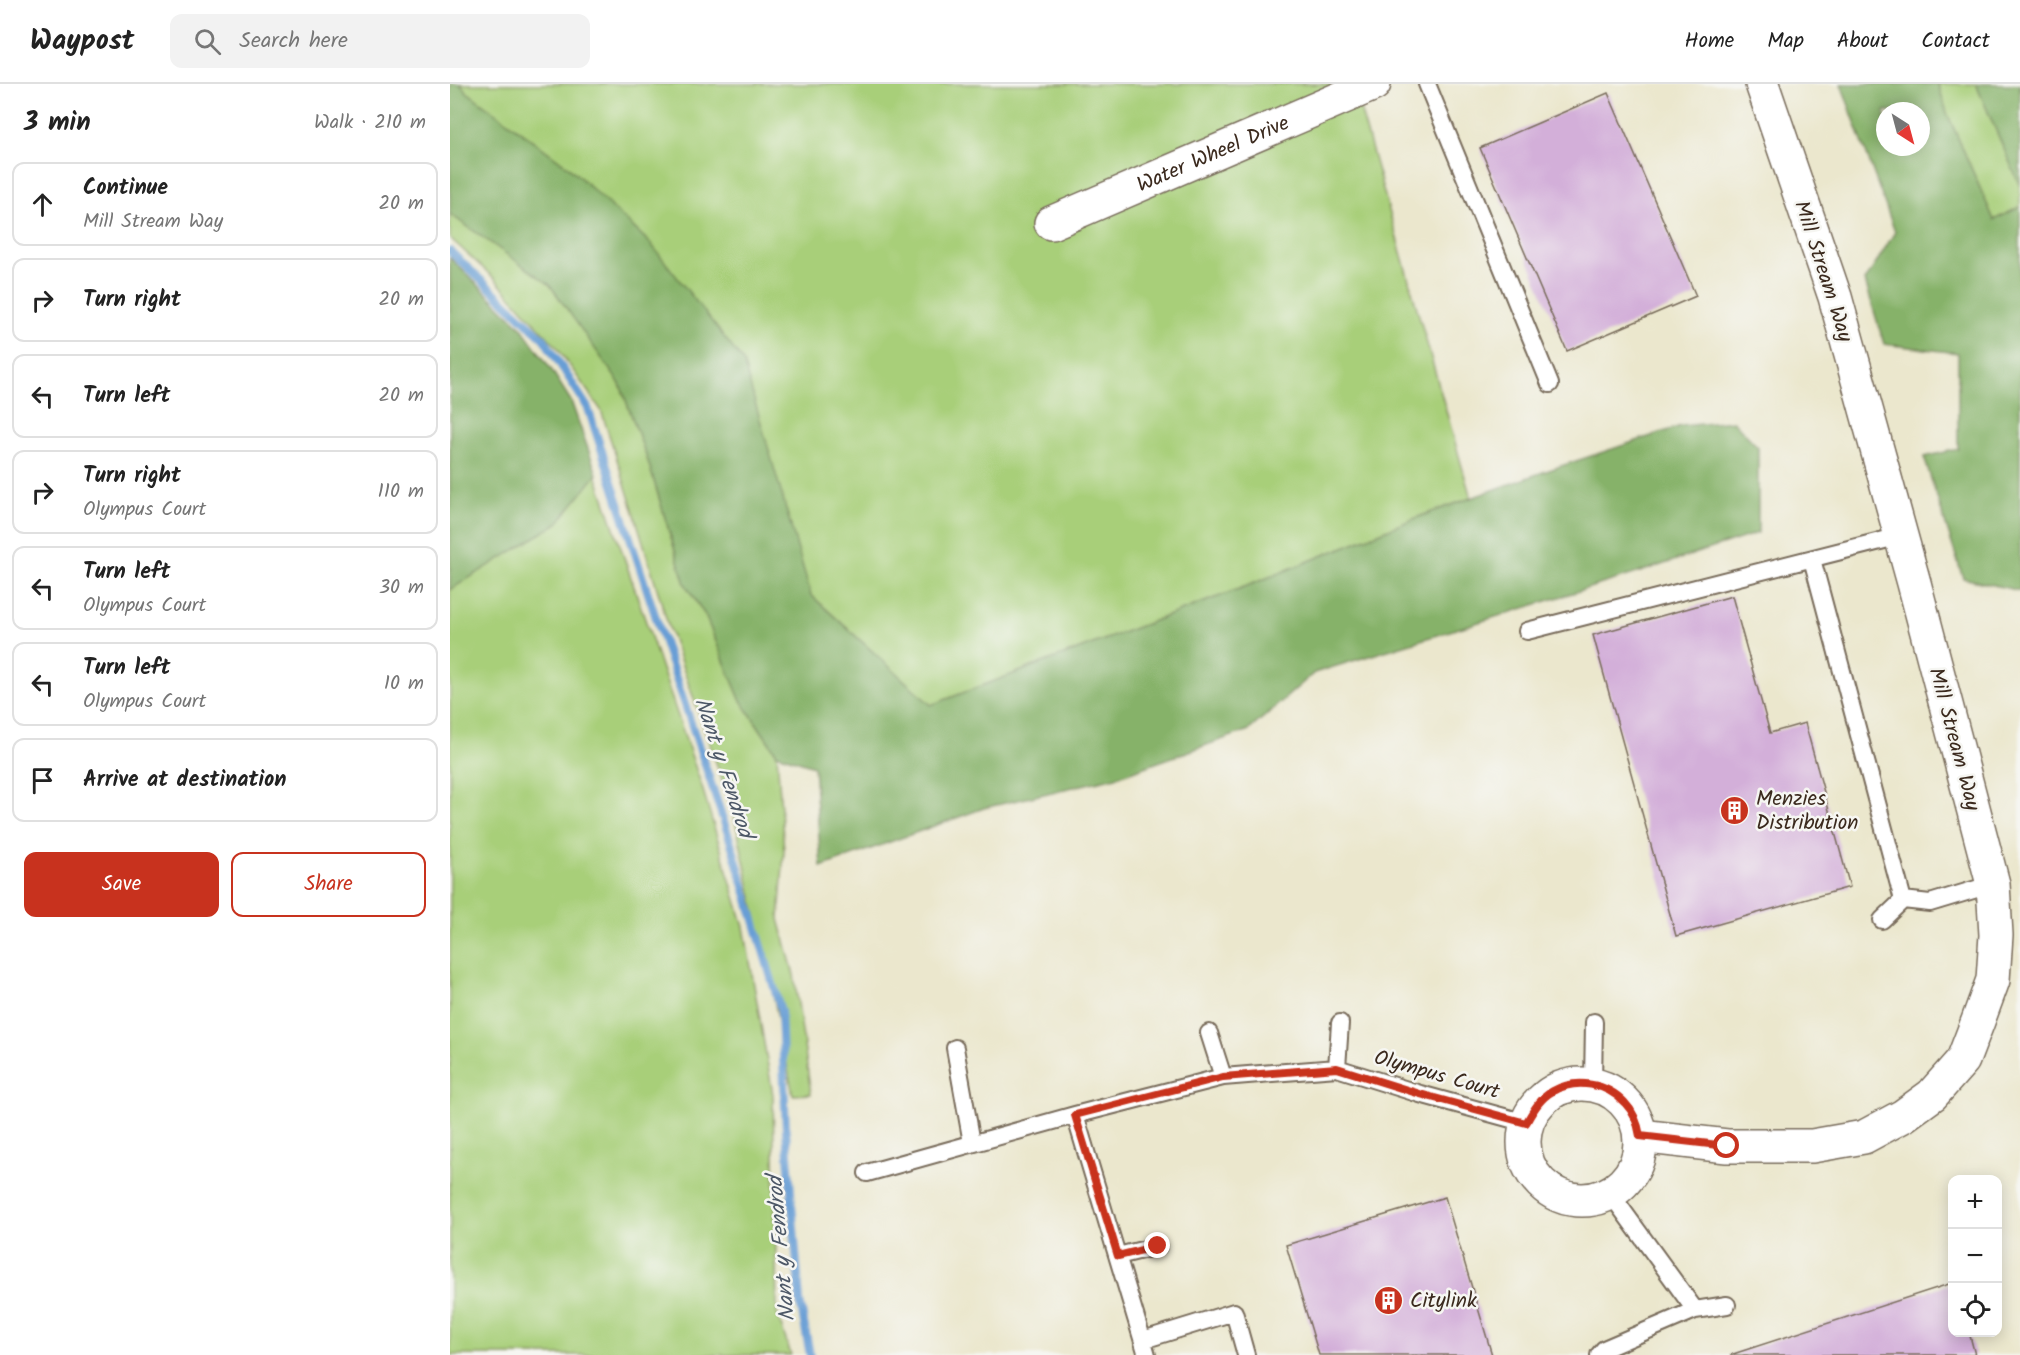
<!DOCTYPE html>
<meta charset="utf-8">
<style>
:root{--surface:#fff;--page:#f2f2f2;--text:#222;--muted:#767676;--line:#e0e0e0;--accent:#c8321e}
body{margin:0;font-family:Kalam,sans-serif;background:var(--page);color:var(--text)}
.controls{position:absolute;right:18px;bottom:18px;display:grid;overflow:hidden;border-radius:12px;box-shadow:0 3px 15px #0003}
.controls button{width:54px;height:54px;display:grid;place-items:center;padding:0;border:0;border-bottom:2px solid var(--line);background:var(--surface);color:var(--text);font:30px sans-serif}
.compass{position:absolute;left:1426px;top:18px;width:54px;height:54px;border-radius:50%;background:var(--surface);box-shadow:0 3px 15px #0003;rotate:144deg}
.stop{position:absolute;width:18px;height:18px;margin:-14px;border:4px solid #c8321e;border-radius:50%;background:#fff}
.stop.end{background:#c8321e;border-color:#fff;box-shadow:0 2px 6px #0008}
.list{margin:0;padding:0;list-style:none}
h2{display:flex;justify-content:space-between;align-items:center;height:78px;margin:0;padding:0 24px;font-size:26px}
h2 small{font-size:20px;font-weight:400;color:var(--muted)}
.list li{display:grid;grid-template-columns:39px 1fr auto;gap:18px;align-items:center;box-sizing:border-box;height:84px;margin:0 12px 12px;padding:0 12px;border:2px solid var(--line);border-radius:12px}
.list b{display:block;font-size:22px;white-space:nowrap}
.list p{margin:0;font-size:20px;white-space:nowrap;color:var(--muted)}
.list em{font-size:20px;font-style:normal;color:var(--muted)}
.actions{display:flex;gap:12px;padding:18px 24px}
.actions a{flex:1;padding:14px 0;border:2px solid var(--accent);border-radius:12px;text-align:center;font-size:21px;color:var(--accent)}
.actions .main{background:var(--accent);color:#fff}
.icon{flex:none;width:33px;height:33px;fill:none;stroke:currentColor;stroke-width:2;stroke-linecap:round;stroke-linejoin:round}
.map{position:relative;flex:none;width:1570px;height:1271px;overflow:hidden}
header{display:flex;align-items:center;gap:36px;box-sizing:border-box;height:84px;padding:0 30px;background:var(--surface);border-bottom:2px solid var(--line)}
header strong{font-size:28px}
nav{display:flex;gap:33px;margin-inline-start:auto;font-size:21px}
.search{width:420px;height:54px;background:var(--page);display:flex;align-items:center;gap:15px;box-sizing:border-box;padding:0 21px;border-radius:12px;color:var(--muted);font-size:22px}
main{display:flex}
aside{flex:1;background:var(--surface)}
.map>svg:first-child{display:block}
.green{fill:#a8cf79;stroke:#727c4c;stroke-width:1.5}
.forest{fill:#86b269;stroke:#606e44;stroke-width:1.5;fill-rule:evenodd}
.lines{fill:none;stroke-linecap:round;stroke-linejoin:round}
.stream{stroke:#679ed5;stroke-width:8}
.building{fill:#d3afd9}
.service-casing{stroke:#796c5b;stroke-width:20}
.minor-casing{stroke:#796c5b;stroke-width:36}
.service{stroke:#fff;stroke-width:16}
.minor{stroke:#fff;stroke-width:33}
.route{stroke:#c8321e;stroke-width:8}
.labels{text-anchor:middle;stroke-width:5;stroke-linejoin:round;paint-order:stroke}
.street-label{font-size:21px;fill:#3b2a1e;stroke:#f6f6f2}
.poi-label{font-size:21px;fill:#3b2a1e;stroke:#f6f6f2;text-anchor:start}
.water-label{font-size:22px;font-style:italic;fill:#4d5867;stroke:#f6f6f2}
</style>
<header>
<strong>Waypost</strong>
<div class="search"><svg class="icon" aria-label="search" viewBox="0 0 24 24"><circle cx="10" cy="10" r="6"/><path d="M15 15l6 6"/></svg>Search here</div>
<nav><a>Home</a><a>Map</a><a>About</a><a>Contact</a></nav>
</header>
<main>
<aside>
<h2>3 min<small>Walk · 210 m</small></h2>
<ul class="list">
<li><svg class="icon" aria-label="ahead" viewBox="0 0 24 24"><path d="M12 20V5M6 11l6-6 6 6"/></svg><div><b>Continue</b><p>Mill Stream Way</p></div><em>20 m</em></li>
<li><svg class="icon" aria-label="right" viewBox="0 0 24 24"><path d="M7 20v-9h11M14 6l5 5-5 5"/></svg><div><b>Turn right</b></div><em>20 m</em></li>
<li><svg class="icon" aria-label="left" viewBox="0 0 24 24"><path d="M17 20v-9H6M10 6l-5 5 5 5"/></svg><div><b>Turn left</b></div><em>20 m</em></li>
<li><svg class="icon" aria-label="right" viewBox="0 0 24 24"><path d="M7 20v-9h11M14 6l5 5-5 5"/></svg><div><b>Turn right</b><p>Olympus Court</p></div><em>110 m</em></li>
<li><svg class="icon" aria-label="left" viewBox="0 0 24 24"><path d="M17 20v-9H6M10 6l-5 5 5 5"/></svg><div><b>Turn left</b><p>Olympus Court</p></div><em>30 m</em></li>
<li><svg class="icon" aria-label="left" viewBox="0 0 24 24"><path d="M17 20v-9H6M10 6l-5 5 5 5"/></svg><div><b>Turn left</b><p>Olympus Court</p></div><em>10 m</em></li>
<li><svg class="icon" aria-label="arrive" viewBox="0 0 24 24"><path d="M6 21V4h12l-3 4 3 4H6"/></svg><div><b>Arrive at destination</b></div></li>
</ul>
<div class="actions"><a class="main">Save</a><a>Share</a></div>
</aside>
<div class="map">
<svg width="1570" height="1271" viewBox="0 0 1570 1271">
<rect width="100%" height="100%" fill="#f6f6f2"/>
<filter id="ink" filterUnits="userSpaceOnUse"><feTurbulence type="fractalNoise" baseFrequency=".0167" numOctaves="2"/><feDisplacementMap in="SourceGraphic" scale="12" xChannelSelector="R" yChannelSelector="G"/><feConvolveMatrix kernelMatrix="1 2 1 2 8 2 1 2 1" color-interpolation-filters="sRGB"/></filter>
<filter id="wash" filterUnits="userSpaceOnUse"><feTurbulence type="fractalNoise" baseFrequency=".008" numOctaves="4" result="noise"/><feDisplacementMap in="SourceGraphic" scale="24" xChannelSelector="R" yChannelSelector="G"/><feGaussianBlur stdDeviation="1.35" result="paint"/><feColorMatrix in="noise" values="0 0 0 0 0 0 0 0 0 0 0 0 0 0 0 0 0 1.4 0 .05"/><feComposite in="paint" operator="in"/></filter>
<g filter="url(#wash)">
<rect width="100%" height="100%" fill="#ebe7cd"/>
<path class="green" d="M 10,0 L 903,0 L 1021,414 L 971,432 L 797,502 L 481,621 L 361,511 L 333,418 L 201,160 L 121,85 L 17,8 Z
M 1488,0 L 1526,0 L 1570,102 L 1570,123 L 1544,136 L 1497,29 Z
M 0,130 L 64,173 L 100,201 L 150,269 L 170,300 L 198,377 L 235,500 L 255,531 L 290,615 L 327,670 L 334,767 L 329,835 L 344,891 L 361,1010 L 343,1011 L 320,895 L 283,727 L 219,544 L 183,425 L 151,326 L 106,262 L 45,195 L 0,154 Z
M 0,174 L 71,243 L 121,317 L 252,703 L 294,843 L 323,1011 L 327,1229 L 341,1271 L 0,1271 Z"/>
<path class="forest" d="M 0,0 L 10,0 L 17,8 L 121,85 L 201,160 L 293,277 L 361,511 L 481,621 L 797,502 L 971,432 L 1093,388 L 1231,342 L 1283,337 L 1308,363 L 1308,449 L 1181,491 L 864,589 L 799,646 L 666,693 L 534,724 L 371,783 L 364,682 L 327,670 L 290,615 L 255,531 L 235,500 L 198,377 L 170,300 L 100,201 L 0,130 Z
M 1391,0 L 1488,0 L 1497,29 L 1544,136 L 1570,123 L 1570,507 L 1513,494 L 1474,373 L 1508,365 L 1508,269 L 1434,260 L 1415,197 L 1445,148 ZM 1435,27 L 1471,27 L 1471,63 L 1435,63 Z
M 1526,0 L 1570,0 L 1570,102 Z
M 0,174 L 71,243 L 101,285 L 121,317 L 147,390 L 108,439 L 0,506 Z"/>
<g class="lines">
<path class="stream" d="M 0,167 L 94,255 L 138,324 L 207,537 L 282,762 L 331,927 L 336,1047 L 350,1217 L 360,1271"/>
</g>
<g id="blocks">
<path class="building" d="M 1158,9 L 1246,212 L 1117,267 L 1030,64 Z
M 1282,512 L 1320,649 L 1355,639 L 1400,803 L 1226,852 L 1143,551 Z
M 995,1113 L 1042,1271 L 869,1271 L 836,1161 Z
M 1502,1199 L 1502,1248 L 1519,1248 L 1525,1271 L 1280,1271 Z"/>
</g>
</g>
<g filter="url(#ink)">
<use href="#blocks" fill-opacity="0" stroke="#796c5b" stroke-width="1.5"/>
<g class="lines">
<defs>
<path id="service" d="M 977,0 L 1100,300
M 1362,475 L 1453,816
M 1077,547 L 1450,452
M 1432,836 L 1453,816 L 1480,819 L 1543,800
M 759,949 L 773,993
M 505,964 L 522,1059
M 887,984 L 890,939
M 1143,1000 L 1144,938
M 625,1031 L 697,1271
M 417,1089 L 625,1031 L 773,993 L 887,984 L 970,1010 L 1076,1039
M 1160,1109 L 1245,1226
M 668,1172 L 708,1162
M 693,1256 L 784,1228 L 796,1271
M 1149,1271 L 1154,1265 L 1245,1226 L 1277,1221"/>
<g id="minor">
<path id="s1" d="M 601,139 L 924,0"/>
<circle cx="1132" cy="1058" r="58"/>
<path d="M 1190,1052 L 1277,1062 L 1362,1062 L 1414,1053 L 1453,1032 L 1482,1011 L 1513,976 L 1528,937 L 1543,896 L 1546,851 L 1543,800 L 1464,499 L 1385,213 L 1312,0"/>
</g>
</defs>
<use href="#service" class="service-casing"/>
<use href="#minor" class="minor-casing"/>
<use href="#service" class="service"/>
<use href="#minor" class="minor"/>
</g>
</g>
<g class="lines" filter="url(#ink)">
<path class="route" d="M 708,1162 L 668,1172 L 625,1031 L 773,993 L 887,984 L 970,1010 L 1076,1039 C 1083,1027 1090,1014 1103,1007 C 1126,994 1157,999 1175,1019 C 1184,1028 1188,1040 1190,1052 L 1277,1062"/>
</g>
<defs>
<symbol id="building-disc" viewBox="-11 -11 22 22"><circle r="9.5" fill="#c8321e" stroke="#f6f6f2"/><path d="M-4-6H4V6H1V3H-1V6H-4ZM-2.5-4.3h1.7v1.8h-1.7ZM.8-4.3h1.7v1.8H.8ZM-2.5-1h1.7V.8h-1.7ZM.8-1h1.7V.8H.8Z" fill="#fff"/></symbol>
</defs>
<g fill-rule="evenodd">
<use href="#building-disc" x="1268" y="710" width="33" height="33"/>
<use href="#building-disc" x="922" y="1200" width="33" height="33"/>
</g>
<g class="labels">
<g class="street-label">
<text dy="7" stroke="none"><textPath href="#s1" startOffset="176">Water Wheel Drive</textPath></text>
<text transform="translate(1374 187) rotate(72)" y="7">Mill Stream Way</text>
<text transform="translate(1505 655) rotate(75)" y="7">Mill Stream Way</text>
<text transform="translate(987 990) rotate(16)" y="7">Olympus Court</text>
</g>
<g class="poi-label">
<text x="1306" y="721">Menzies<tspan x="1306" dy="24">Distribution</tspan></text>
<text x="960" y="1223">Citylink</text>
</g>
<g class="water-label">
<text transform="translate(275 683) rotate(72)" y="8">Nant y Fendrod</text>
<text transform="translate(330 1165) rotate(-95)" y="8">Nant y Fendrod</text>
</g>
</g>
</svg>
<div class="controls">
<button>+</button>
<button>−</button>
<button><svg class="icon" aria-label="locate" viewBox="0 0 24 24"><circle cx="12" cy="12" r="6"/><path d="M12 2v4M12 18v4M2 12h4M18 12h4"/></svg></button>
</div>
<svg class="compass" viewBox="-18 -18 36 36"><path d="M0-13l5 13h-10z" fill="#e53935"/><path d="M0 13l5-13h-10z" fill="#767676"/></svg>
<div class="stop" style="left:1277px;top:1062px"></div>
<div class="stop end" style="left:708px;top:1162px"></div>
</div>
</main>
